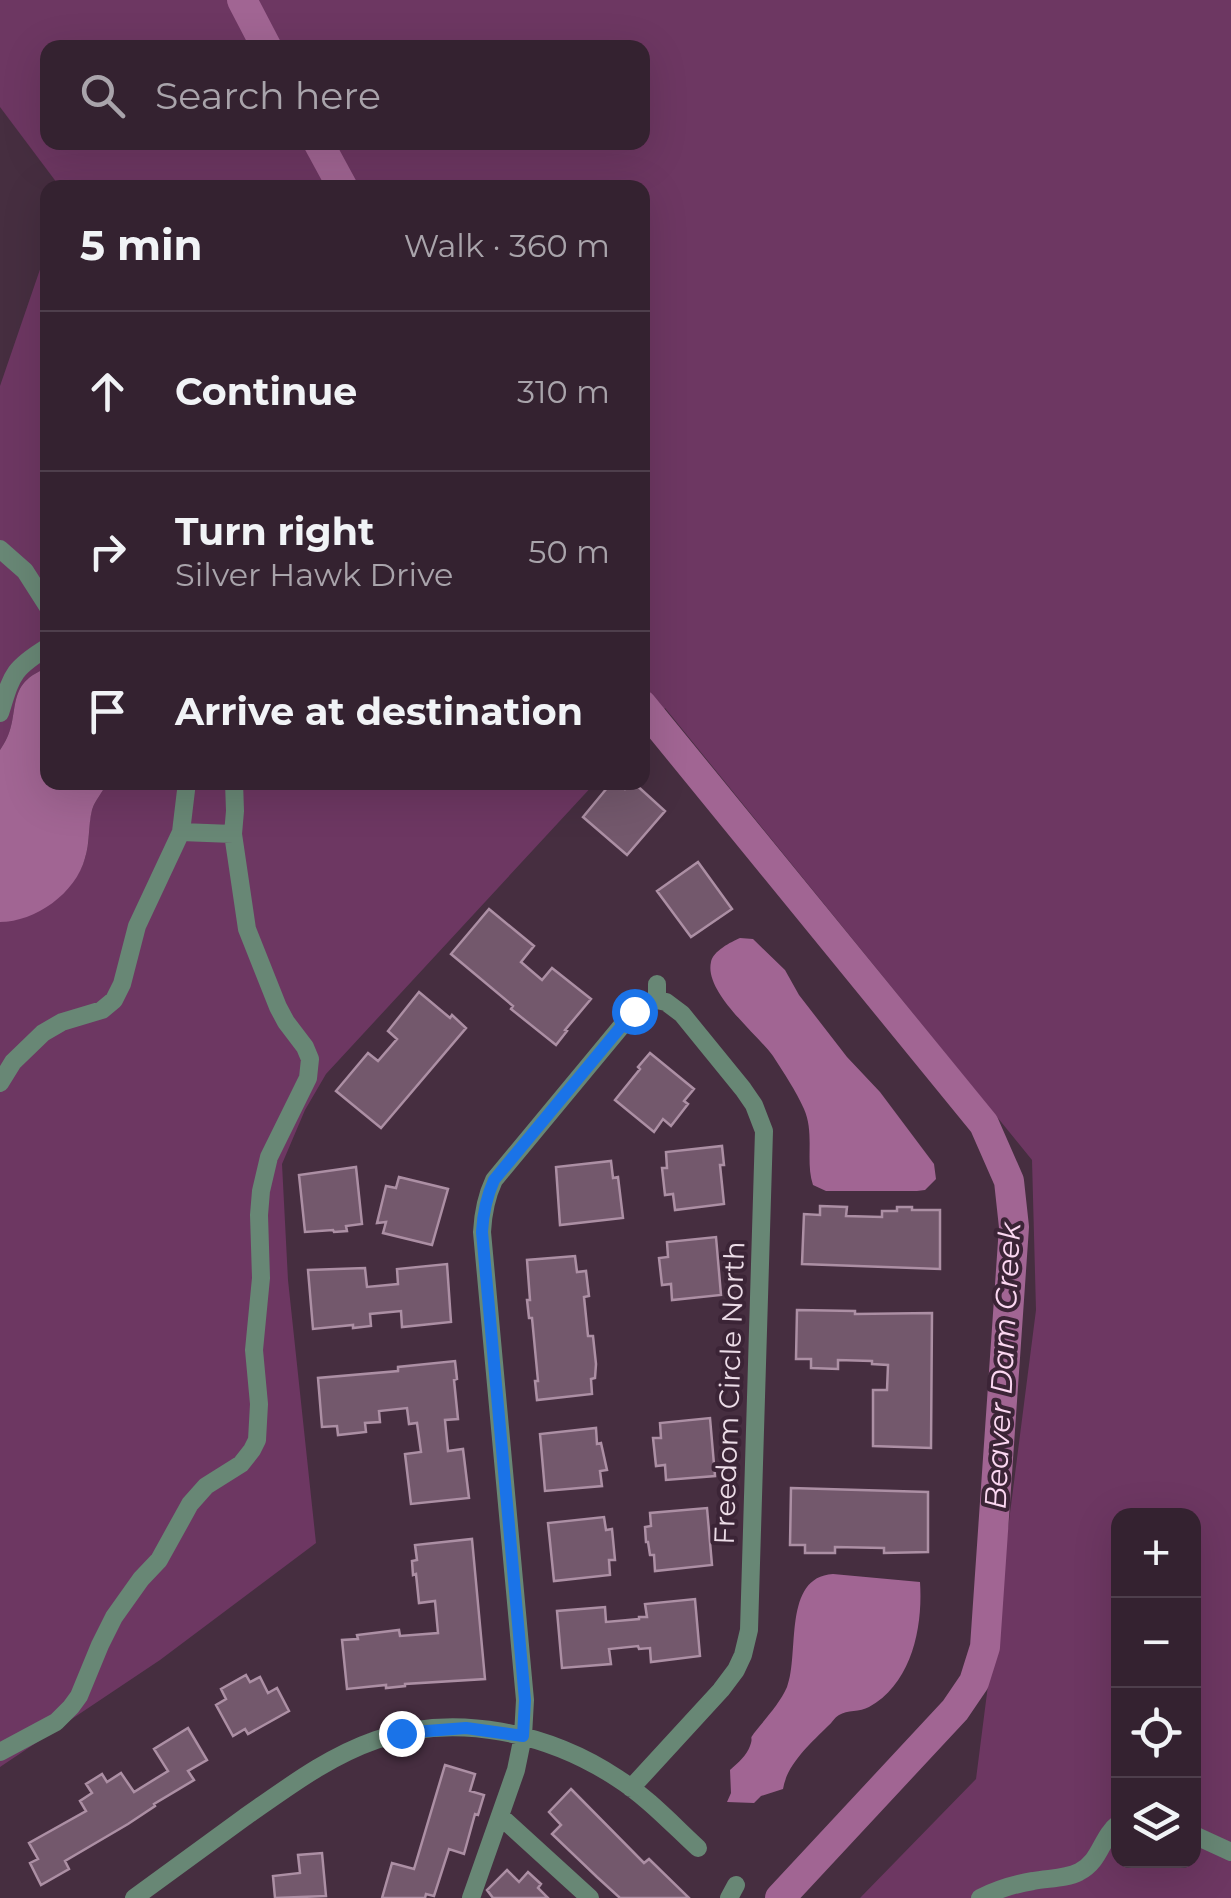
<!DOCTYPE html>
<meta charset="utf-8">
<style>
:root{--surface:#342230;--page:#3c2a38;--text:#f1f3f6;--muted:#a9a4ab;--line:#4e3f4c}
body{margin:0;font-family:Montserrat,sans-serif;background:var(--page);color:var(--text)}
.controls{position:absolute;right:30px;bottom:30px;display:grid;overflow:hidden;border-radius:20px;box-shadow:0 10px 40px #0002}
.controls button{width:90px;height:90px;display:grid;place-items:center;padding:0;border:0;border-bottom:2px solid var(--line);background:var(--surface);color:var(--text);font:50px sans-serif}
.stop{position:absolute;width:30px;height:30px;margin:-22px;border:8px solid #1a73e8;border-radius:50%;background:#fff}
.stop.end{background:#1a73e8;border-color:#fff;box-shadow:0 2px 10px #0008}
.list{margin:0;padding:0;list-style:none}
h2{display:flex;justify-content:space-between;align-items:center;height:130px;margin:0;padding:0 40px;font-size:42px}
h2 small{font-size:32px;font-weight:400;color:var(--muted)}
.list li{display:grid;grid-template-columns:65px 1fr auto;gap:30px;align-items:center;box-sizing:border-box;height:160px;padding:0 40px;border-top:2px solid var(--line)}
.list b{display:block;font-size:38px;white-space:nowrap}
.list p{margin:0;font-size:32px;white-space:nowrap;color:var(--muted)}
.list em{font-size:32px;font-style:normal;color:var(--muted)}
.icon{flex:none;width:55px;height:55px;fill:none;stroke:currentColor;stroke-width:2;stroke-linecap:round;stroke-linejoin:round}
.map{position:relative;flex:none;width:1231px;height:1898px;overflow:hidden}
.search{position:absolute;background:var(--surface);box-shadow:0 10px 40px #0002;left:40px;top:40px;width:610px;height:110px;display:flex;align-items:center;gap:25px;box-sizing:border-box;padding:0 35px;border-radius:20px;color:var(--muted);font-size:38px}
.panel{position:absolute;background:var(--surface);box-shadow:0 10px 40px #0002;left:40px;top:180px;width:610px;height:610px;border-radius:20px}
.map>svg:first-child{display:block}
.green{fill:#6d3762;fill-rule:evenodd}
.water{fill:#a16593}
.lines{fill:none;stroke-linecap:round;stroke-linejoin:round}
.river{stroke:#a16593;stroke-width:30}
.building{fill:#73586c;stroke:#ac8fa4;stroke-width:2.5}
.minor{stroke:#688775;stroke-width:18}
.route{stroke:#1a73e8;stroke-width:12}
.labels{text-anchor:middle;stroke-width:8;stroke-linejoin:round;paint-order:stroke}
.street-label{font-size:28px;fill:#ecdce7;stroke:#3b2436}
.water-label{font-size:30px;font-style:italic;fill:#fbd7f1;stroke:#3b2436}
</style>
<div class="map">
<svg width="1231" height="1898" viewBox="0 0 1231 1898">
<rect width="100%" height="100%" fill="#462e40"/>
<path class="green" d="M 0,0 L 1231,0 L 1231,1898 L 860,1898 L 976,1779 L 1036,1310 L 1032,1160 L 665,708 L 643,732 L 642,188 L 60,187 L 0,107 ZM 48,48 L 642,48 L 642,142 L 48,142 ZM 1118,1516 L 1194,1516 L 1194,1860 L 1118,1860 Z
M 47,249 L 47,668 C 0,686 25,717 0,750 L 0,386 Z
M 107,783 L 595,783 L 326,1074 L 305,1110 L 282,1164 L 288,1280 L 316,1543 L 160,1660 L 0,1767 L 0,922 C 38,919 80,890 87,850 C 90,837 88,824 92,810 C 95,800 103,792 107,783 Z"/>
<path class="water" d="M 47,668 L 48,782 L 107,783 C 103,792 95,800 92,810 C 88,826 90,843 85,858 C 76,893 35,922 0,922 L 0,750 C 25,717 0,686 47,668 Z
M 740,938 L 753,939 L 785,970 L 799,995 L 847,1057 L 880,1092 L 934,1164 L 936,1179 L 925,1190 L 917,1191 L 826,1191 L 813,1185 C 805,1161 815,1134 804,1109 C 796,1091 784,1073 773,1056 C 757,1034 704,992 711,962 C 713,951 731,942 740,938 Z
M 833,1574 L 920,1582 C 923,1627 912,1683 869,1707 C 860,1712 847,1710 839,1715 C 834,1718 832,1723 828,1726 C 810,1744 787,1764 783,1789 L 761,1796 L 754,1803 L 727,1802 L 731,1793 L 730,1770 C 738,1763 747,1755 750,1746 C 754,1735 748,1741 755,1732 C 766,1718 780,1703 787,1687 C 800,1654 782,1577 833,1574 Z"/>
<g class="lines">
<path class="river" d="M 242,0 L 267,48
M 318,142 L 343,188
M 642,705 L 984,1124 L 1009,1181 L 1014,1227 L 985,1647 L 974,1682 L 955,1710 L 780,1898"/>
</g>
<path class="building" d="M 612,782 L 618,782 L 625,789 L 633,782 L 665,811 L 627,855 L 583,817 Z
M 698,862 L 732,909 L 691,937 L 657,891 Z
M 489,909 L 534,946 L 521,962 L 542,980 L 552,968 L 591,999 L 565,1030 L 567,1031 L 556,1045 L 511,1009 L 513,1006 L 451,954 Z
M 419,992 L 450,1018 L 452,1015 L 466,1028 L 381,1128 L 336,1091 L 368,1053 L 378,1061 L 397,1039 L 388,1031 Z
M 650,1053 L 694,1089 L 684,1101 L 688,1104 L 671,1126 L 663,1119 L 654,1132 L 615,1100 L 640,1069 L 638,1067 Z
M 722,1146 L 724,1165 L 720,1165 L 724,1204 L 675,1210 L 673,1194 L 665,1195 L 662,1168 L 667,1168 L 666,1152 Z
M 611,1161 L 613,1178 L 618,1177 L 623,1218 L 560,1225 L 556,1167 Z
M 356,1167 L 362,1224 L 346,1226 L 347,1231 L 334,1232 L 333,1230 L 305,1232 L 299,1175 Z
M 399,1177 L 448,1189 L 432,1245 L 383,1233 L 386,1222 L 377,1223 L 386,1186 L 396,1188 Z
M 820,1206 L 847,1207 L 846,1216 L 882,1217 L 882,1211 L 897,1211 L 897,1207 L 912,1207 L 912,1210 L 940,1210 L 940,1269 L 802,1264 L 804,1214 L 820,1215 Z
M 716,1237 L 721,1295 L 672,1300 L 671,1284 L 662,1285 L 659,1258 L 668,1257 L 667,1242 Z
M 575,1256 L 577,1272 L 586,1271 L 589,1296 L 584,1297 L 588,1336 L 593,1336 L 596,1364 L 595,1378 L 591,1379 L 592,1394 L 537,1400 L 535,1381 L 538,1381 L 532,1318 L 529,1318 L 527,1300 L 530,1300 L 527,1260 Z
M 447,1264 L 451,1322 L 402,1327 L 401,1311 L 370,1314 L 371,1326 L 353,1328 L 353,1325 L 313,1329 L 308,1270 L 365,1268 L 367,1287 L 398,1284 L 397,1269 Z
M 797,1310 L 855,1311 L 855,1314 L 932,1313 L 931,1448 L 873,1446 L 873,1390 L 887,1390 L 888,1365 L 872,1364 L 872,1361 L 838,1360 L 838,1369 L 811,1368 L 811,1359 L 796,1359 Z
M 455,1361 L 457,1379 L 454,1380 L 458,1419 L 445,1420 L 448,1451 L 463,1449 L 469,1498 L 411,1504 L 405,1454 L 421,1452 L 417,1423 L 409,1424 L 407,1408 L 379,1411 L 380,1422 L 365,1423 L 366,1432 L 338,1435 L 337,1426 L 322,1427 L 318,1378 L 398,1371 L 398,1367 Z
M 710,1418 L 715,1476 L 666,1480 L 665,1465 L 656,1466 L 653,1438 L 661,1438 L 660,1423 Z
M 596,1428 L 597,1444 L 601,1443 L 607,1470 L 600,1471 L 602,1486 L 545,1491 L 540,1434 Z
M 791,1488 L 928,1492 L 928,1552 L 884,1553 L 884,1548 L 835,1547 L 835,1553 L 805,1553 L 805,1545 L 790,1545 Z
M 707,1508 L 712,1565 L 655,1571 L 654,1555 L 650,1555 L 648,1542 L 646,1542 L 645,1527 L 651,1526 L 650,1513 Z
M 604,1517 L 606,1530 L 612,1529 L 615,1560 L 609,1560 L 610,1575 L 554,1581 L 548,1523 Z
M 472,1539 L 485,1679 L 405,1684 L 405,1686 L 386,1688 L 386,1685 L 347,1689 L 342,1640 L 358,1639 L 357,1635 L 399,1630 L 400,1636 L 438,1633 L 435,1601 L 419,1603 L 416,1574 L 413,1575 L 412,1561 L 417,1560 L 415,1545 Z
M 695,1599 L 700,1656 L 651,1662 L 650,1648 L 639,1649 L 638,1646 L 609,1649 L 611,1664 L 562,1668 L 557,1611 L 605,1607 L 606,1622 L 639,1619 L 639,1617 L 647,1617 L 645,1604 Z
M 246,1675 L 250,1682 L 260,1677 L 268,1693 L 277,1688 L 289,1711 L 248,1734 L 245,1729 L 233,1736 L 216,1705 L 226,1699 L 221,1689 Z
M 188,1728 L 207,1760 L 188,1771 L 194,1780 L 154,1804 L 155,1806 L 128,1824 L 65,1861 L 69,1869 L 41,1885 L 30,1863 L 38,1859 L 29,1843 L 86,1811 L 80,1801 L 92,1793 L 86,1784 L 102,1774 L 107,1782 L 121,1773 L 134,1792 L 168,1771 L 154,1749 Z
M 445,1765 L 475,1774 L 470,1791 L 484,1795 L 478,1815 L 475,1814 L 464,1854 L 449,1849 L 434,1896 L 426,1894 L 425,1898 L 382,1898 L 392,1863 L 414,1869 Z
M 571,1789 L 644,1863 L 649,1859 L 689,1898 L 620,1898 L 597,1877 L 552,1834 L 561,1825 L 549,1812 Z
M 322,1853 L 326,1896 L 275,1898 L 273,1876 L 300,1873 L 298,1855 Z
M 507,1870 L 519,1882 L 528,1872 L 541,1884 L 538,1888 L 548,1898 L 493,1898 L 487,1890 Z"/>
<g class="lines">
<path class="minor" d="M 0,549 L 25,571 L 48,607
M 0,713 C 12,675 12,669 48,647
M 181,832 L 233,834
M 0,1083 L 13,1062 L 43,1033 L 62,1022 L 102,1010 L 114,1000 L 122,984 L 137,926 L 181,832 L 187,782
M 0,1752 L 56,1722 L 71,1707 L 79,1696 L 100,1645 L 114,1617 L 141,1579 L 159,1560 L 190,1504 L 206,1486 L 241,1464 L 252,1450 L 257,1440 L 259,1404 L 254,1350 L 261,1278 L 259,1215 L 261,1191 L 269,1157 L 308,1078 L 310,1059 L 305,1047 L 286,1022 L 278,1007 L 247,929 L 233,834 L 235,811 L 234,782
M 631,1788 L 721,1690 L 736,1670 L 743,1655 L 749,1630 L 764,1131 L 754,1105 L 743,1089 L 682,1014 L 666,1002 L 657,1000
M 500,1816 L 590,1898
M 1194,1835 L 1231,1852
M 134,1898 C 171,1871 208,1844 245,1817 C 287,1788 327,1757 376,1740 C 456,1712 549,1733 617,1778 C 647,1797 672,1824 698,1848
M 471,1898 L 516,1770 L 523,1736 L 525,1700 L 482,1232 C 483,1213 486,1197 494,1180 L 634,1011 L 642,1005 L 657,1000 L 657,984
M 729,1898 L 736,1885
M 980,1898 C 996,1890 1015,1884 1033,1881 C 1048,1878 1066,1879 1079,1872 C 1101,1861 1101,1837 1118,1824"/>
</g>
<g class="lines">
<path class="route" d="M 401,1733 L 466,1728 L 523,1736 L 525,1700 L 482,1232 C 483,1213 486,1198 494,1180 L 634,1011"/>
</g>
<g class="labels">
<g class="street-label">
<text transform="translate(729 1393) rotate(-88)" y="10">Freedom Circle North</text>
</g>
<g class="water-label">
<text transform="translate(1003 1366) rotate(-87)" y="10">Beaver Dam Creek</text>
</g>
</g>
</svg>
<div class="controls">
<button>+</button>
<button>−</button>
<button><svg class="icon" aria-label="locate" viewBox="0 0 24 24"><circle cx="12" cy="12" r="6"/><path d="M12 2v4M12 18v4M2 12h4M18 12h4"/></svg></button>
<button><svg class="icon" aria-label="layers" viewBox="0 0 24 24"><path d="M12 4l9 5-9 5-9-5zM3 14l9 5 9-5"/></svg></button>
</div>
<div class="stop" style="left:634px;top:1011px"></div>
<div class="stop end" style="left:401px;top:1733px"></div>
<div class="search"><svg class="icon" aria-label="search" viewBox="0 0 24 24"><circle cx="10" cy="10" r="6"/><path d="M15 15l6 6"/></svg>Search here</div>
<section class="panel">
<h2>5 min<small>Walk · 360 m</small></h2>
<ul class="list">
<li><svg class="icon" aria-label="ahead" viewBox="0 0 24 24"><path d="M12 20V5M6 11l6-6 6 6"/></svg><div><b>Continue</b></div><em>310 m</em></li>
<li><svg class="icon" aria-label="right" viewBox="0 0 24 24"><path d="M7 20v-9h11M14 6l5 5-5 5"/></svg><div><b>Turn right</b><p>Silver Hawk Drive</p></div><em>50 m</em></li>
<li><svg class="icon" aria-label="arrive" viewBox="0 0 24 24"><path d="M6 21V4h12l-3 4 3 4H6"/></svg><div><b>Arrive at destination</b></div></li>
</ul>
</section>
</div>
